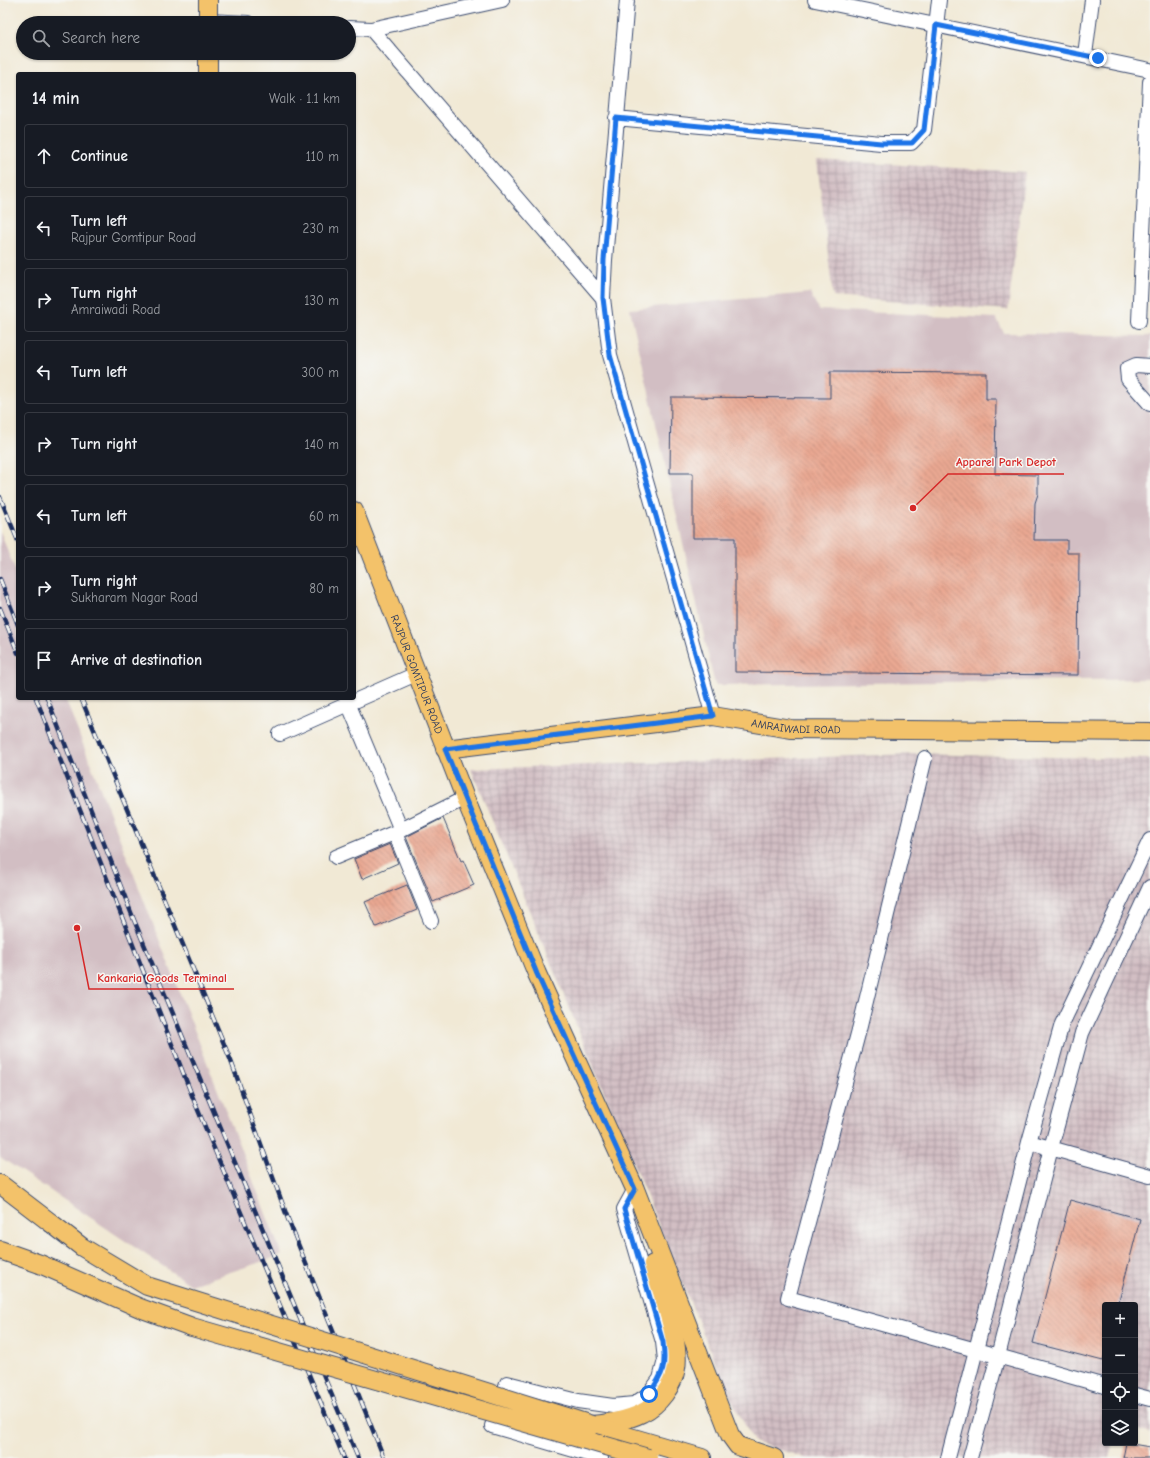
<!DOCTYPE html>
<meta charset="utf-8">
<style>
:root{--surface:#171b24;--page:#20242c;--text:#f1f3f6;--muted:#9ea1a6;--line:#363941}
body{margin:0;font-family:"Comic Neue",sans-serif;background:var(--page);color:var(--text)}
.controls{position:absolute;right:12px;bottom:12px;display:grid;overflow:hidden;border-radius:4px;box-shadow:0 1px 3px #0004}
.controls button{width:36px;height:36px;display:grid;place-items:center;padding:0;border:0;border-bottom:1px solid var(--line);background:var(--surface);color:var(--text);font:20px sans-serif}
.stop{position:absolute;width:12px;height:12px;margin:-9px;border:3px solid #1a73e8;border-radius:50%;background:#fff}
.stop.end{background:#1a73e8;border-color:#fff;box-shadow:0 1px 4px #0008}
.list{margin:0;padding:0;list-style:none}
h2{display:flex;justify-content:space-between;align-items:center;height:52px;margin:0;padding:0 16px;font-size:17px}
h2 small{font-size:13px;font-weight:400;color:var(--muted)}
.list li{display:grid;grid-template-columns:26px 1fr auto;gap:12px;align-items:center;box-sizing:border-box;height:64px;margin:0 8px 8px;padding:0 8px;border:1px solid var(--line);border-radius:4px}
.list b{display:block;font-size:15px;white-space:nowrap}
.list p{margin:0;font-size:13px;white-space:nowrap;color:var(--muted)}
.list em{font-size:13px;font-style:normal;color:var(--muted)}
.icon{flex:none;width:22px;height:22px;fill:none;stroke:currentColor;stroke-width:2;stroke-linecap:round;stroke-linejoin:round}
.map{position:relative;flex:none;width:1150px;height:1458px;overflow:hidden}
.search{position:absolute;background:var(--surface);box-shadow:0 1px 3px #0004;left:16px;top:16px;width:340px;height:44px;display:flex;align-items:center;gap:10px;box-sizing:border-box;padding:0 14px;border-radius:22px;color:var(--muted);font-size:15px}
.panel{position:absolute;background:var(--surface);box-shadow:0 1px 3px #0004;left:16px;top:72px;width:340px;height:628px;border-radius:4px}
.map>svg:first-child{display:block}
.industrial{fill:url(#industrial-grid)}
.railway{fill:#d2bec3}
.building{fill:url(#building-back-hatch)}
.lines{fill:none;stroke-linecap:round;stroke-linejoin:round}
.minor-casing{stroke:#3b4b70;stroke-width:16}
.major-casing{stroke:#3b4b70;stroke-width:20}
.minor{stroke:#fff;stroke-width:14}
.major{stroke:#f3c26a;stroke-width:18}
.rail-casing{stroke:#1b2f5e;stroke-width:4.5}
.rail{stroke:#f6f6f2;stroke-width:3;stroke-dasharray:9;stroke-linecap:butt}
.major-bridge-casing{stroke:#3b4b70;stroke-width:20;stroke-linecap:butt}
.major-bridge{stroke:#f3c26a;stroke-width:18}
.route{stroke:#1a73e8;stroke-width:5}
.labels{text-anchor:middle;stroke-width:3;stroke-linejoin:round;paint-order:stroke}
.street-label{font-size:11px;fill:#1b2f5e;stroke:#f6f6f2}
.leader{fill:none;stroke:#d62828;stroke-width:1.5}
.callout-dot{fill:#d62828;stroke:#f6f6f2;stroke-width:1.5}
.callout-label{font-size:12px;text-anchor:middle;font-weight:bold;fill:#d62828;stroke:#f6f6f2;stroke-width:3;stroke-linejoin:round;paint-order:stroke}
</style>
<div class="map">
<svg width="1150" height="1458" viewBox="0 0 1150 1458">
<defs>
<pattern id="industrial-grid" width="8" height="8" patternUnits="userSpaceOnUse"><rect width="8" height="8" fill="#d2bec3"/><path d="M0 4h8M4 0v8" fill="none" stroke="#aa9ba2"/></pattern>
<pattern id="building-back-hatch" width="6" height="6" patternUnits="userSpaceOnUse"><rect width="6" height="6" fill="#eaa892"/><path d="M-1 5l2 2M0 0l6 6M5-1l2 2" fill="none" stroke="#bd897a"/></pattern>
</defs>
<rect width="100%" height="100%" fill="#f6f6f2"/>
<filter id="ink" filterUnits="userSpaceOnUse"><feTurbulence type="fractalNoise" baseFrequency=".025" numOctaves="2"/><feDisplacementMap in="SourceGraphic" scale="8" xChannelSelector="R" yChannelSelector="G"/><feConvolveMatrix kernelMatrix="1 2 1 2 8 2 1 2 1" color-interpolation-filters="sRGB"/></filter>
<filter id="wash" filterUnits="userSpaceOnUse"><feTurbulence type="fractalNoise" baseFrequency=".012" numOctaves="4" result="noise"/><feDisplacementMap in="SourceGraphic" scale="16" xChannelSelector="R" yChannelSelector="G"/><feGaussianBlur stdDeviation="0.9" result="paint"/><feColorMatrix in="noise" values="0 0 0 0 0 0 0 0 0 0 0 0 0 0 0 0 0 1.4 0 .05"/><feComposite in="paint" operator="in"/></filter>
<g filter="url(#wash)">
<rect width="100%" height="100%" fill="#f1e9d5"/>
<path class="industrial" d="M 817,160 L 1025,172 L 1008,310 L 833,297 Z
M 913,754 L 1150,759 L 1150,1434 L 1135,1429 L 1135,1305 L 1105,1305 L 1105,1443 L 1113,1443 L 1109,1458 L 806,1458 L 754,1442 L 726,1389 L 471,769 Z"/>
<path class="railway" d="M 810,293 L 819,310 L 996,318 L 1004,333 L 1150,336 L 1150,679 L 715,685 L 630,309 Z
M 0,531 L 18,578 L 18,698 L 65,698 L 282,1255 L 191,1285 L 0,1157 Z"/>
<g id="blocks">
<path class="building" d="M 830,372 L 986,373 L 986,399 L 996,399 L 995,474 L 1038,475 L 1038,494 L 1035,503 L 1034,540 L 1067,540 L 1067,553 L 1079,553 L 1078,675 L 735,672 L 735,538 L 693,538 L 693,473 L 670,473 L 671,397 L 830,398 Z
M 443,818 L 461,861 L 463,860 L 474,885 L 433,902 L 406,837 Z
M 390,844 L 398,863 L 362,879 L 354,859 Z
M 407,885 L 417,910 L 376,927 L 365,902 Z
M 1070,1200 L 1140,1219 L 1118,1305 L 1105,1305 L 1105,1353 L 1103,1361 L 1033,1343 Z
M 1126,1443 L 1150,1447 L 1150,1458 L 1123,1458 Z"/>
</g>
</g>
<g filter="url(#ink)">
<use href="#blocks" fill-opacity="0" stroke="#3b4b70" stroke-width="1"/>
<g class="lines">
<defs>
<path id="minor" d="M 627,0 L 605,260 L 603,298 L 610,355 L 713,716
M 815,0 L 1150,70
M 208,21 L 248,23
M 349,28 L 371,29 L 502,0
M 371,29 L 603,298
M 1085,55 L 1092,0
M 616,118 L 881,143 L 911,143 L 924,130 L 939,0
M 1139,321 L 1150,82
M 1150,366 L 1136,365 L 1127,369 L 1128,379 L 1150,404
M 346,698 L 401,830 L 465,798
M 280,734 L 416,674
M 925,758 L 859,1030 L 788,1298 L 976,1350 L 948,1458
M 395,833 L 431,921
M 336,857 L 401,830
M 1029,1142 L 1150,1176
M 1105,1386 L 976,1350 L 1029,1142 L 1062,1024 L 1150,840
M 1135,1395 L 1150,1399
M 601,1458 L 492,1426 L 507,1383 L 578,1401 L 613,1406 L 634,1404 L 649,1394 L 660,1379 L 665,1360 L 663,1342 L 624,1209 L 635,1189
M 970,1458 L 998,1356 L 1051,1148 L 1082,1033 L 1150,887"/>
<g id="major">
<path d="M 208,23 L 208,0"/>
<path d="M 208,74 L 208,53"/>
<path id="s1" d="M 354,511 L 465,798 L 537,974 L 635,1189 L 730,1435 L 738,1446 L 774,1458"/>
<path id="s2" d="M 445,749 L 713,716 L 791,729 L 1150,732"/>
<path d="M 0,1184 L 51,1223"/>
<path d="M 0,1250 L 40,1264"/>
<path d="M 592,1425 C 609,1423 626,1421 642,1413 C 659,1405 673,1386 676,1368 C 681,1343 661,1290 653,1264"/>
<path d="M 596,1427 L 702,1458"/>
</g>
</defs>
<use href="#minor" class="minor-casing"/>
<use href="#major" class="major-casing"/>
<use href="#minor" class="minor"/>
<use href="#major" class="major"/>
<defs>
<path id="rail" d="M 0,497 L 18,541
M 0,579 L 18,625
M 0,608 L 18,653
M 36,698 L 195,1103 L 344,1458
M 47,698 L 134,920 L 358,1458
M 81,698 L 231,1061 L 288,1219 L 384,1458"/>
</defs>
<use href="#rail" class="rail-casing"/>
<use href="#rail" class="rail"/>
<defs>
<path id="major-bridge" d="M 51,1223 L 82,1247 L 147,1286 L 592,1425
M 40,1264 L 140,1308 L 192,1327 L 648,1458"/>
</defs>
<use href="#major-bridge" class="major-bridge-casing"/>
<use href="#major-bridge" class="major-bridge"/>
</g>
</g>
<g class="lines" filter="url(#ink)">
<path class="route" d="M 649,1394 C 664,1373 666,1367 663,1342 L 624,1209 L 635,1189 L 537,974 L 445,749 L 713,716 L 610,355 L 603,298 L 604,260 L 616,118 L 881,143 L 912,143 L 924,130 L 936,25 L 1098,58"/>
</g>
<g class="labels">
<g class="street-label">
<text dy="4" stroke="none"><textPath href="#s1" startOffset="175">RAJPUR GOMTIPUR ROAD</textPath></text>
<text dy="4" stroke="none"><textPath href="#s2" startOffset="354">AMRAIWADI ROAD</textPath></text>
</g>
</g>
<path class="leader" d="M913 508L948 474H1064M77 928L89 989H234"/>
<g class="callout-dot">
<circle cx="913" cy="508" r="4"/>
<circle cx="77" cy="928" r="4"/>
</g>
<g class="callout-label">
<text x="1006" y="466">Apparel Park Depot</text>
<text x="162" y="982">Kankaria Goods Terminal</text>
</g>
</svg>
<div class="controls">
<button>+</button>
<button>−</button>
<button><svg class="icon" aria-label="locate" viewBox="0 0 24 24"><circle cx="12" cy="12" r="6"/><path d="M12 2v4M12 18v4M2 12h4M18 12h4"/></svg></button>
<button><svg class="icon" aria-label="layers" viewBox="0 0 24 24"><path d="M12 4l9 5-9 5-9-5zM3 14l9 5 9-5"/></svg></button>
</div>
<div class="stop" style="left:649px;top:1394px"></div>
<div class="stop end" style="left:1098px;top:58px"></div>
<div class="search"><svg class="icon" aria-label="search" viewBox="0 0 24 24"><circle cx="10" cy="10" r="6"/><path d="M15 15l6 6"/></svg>Search here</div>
<section class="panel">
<h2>14 min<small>Walk · 1.1 km</small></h2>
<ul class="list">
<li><svg class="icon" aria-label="ahead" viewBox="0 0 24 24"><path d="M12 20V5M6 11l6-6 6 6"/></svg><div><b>Continue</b></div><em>110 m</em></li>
<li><svg class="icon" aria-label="left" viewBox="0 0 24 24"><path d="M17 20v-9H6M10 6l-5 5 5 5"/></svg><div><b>Turn left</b><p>Rajpur Gomtipur Road</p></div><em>230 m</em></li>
<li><svg class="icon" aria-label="right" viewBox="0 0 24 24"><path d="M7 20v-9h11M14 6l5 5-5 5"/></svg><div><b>Turn right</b><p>Amraiwadi Road</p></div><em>130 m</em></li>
<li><svg class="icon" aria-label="left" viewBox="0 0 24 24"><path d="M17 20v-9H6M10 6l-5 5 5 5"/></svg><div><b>Turn left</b></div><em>300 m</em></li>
<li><svg class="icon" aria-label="right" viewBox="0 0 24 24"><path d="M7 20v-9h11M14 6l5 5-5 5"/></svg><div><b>Turn right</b></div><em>140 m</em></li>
<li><svg class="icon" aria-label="left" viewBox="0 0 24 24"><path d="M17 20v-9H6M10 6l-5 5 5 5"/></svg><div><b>Turn left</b></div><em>60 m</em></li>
<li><svg class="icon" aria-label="right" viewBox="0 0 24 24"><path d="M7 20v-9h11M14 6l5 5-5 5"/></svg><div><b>Turn right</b><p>Sukharam Nagar Road</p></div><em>80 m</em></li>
<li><svg class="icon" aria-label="arrive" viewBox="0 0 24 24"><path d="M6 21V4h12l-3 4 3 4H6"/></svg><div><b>Arrive at destination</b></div></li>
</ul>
</section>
</div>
